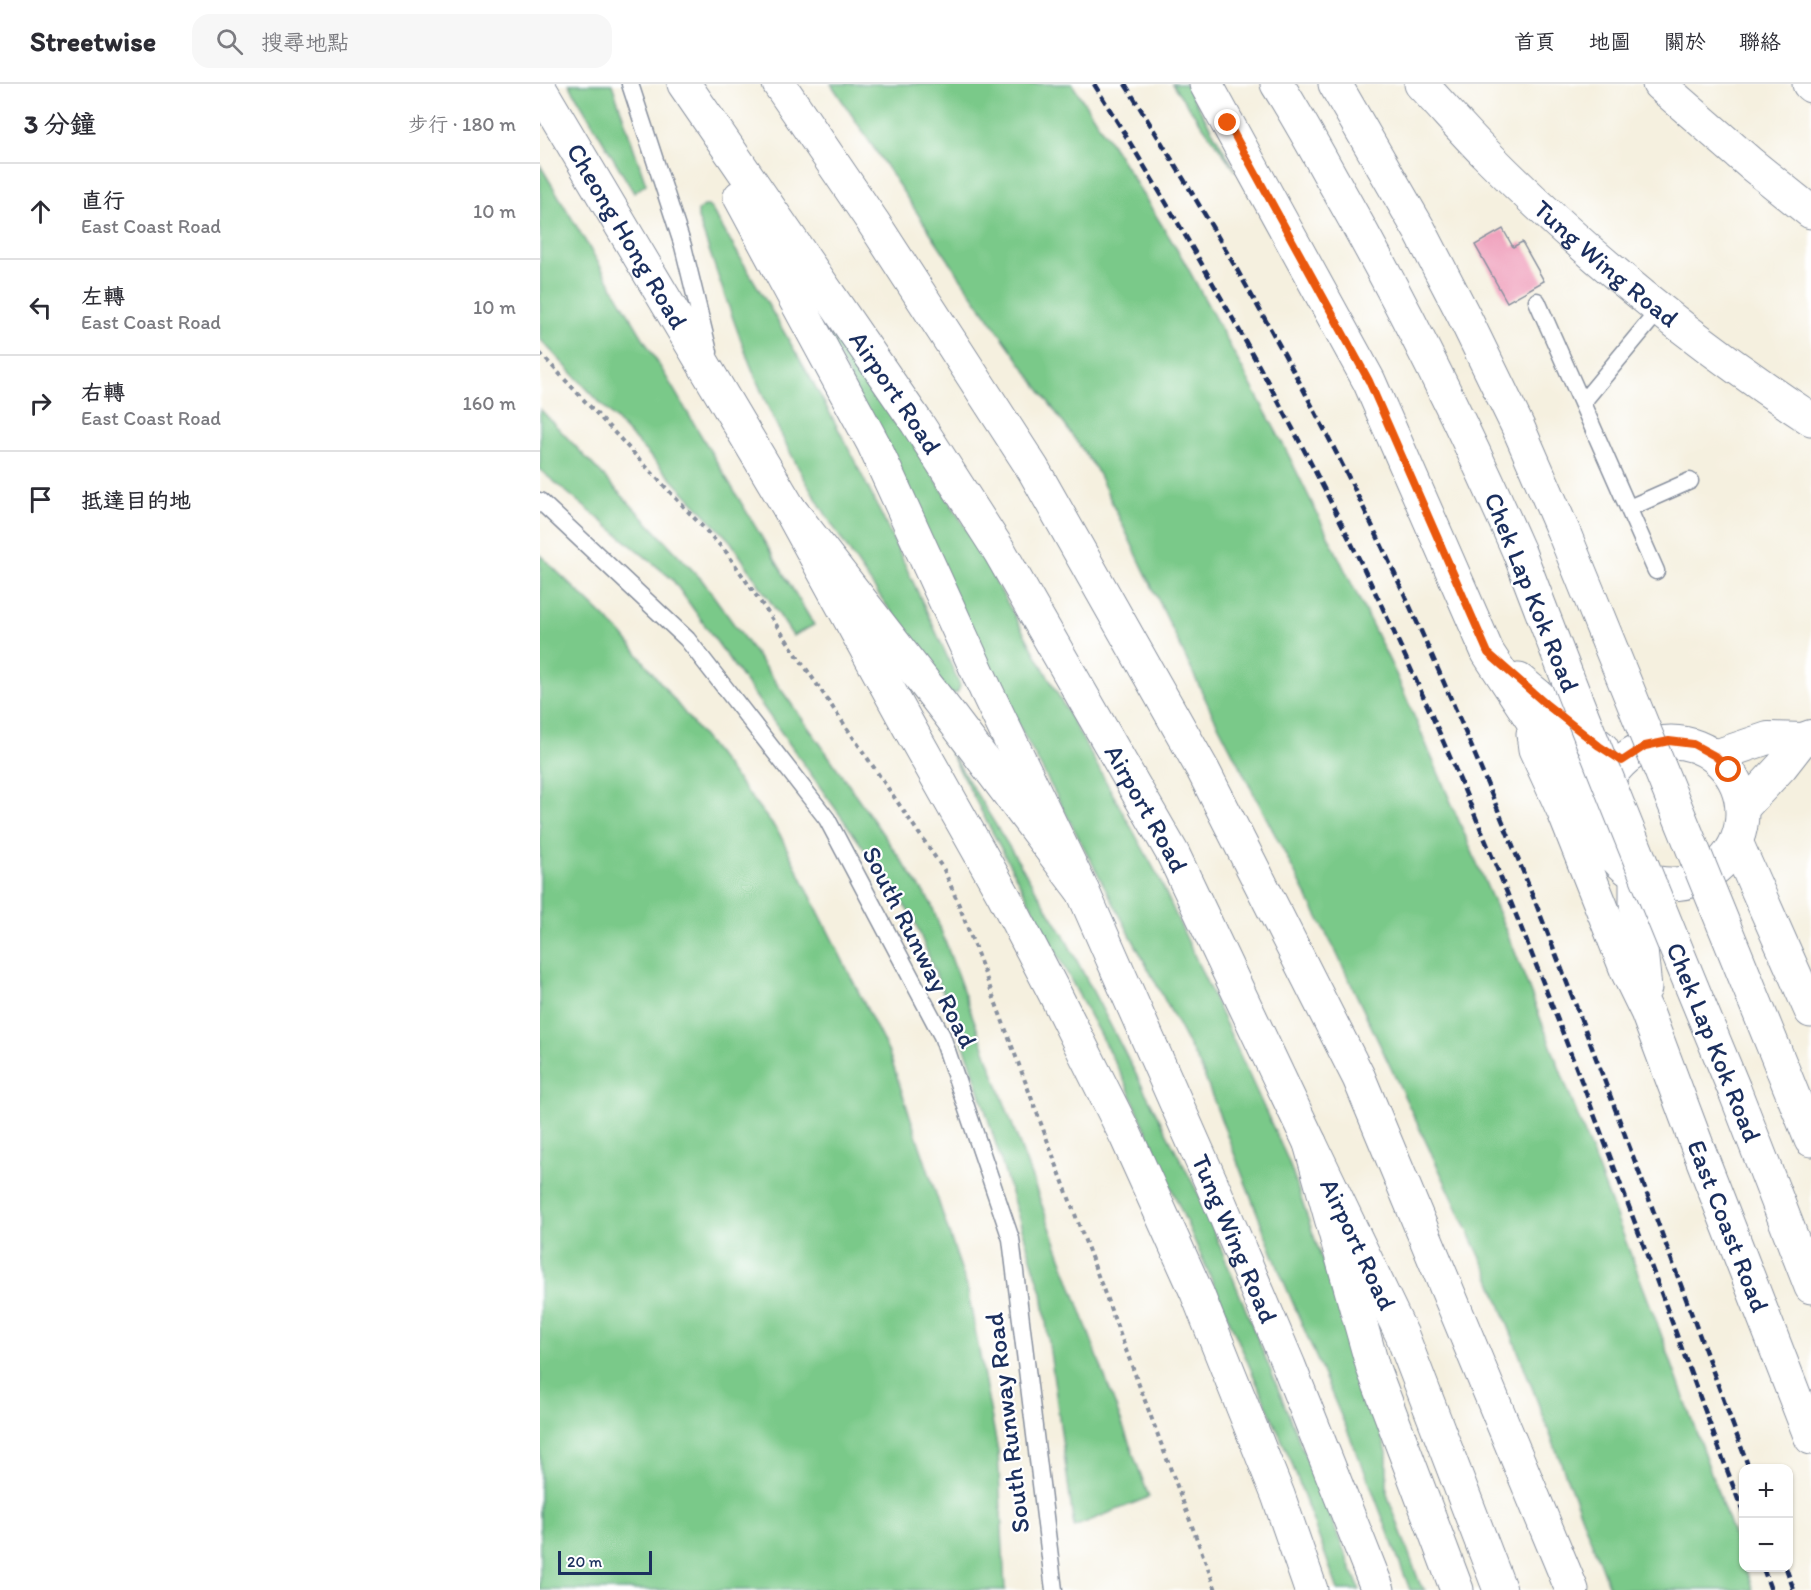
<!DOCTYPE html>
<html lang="zh-TW">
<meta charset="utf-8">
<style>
:root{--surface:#fff;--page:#f7f7f7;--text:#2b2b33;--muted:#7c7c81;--line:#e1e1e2}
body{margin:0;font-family:Itim,"LXGW WenKai TC",sans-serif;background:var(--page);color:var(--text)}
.controls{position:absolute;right:18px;bottom:18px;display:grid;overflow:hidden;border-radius:12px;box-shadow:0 2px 4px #0004}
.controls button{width:54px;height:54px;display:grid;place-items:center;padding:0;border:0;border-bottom:2px solid var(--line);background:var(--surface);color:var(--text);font:30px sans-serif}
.scale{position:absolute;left:18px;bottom:15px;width:94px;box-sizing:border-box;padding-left:6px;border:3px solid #1b2f5e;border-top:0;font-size:16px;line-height:21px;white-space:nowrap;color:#1b2f5e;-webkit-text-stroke:4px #fff;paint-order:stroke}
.stop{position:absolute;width:18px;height:18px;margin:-14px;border:4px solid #ea580c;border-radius:50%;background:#fff}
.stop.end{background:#ea580c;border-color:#fff;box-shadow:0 2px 6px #0008}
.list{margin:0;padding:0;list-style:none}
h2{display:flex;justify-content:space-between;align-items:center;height:78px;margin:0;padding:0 24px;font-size:26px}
h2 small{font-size:20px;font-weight:400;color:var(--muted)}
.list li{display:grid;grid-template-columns:39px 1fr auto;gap:18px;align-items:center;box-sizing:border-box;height:96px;padding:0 24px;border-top:2px solid var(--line)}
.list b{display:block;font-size:22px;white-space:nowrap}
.list p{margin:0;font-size:20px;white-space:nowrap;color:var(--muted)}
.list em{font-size:20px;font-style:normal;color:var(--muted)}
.icon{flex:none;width:33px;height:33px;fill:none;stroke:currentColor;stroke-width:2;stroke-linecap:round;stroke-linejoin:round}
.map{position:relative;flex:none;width:1271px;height:1506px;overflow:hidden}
header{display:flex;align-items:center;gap:36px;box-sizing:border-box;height:84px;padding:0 30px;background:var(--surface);border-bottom:2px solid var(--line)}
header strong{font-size:28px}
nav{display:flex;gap:33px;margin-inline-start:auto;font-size:21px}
.search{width:420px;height:54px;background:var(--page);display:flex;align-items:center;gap:15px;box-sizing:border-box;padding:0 21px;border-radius:18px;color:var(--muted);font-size:22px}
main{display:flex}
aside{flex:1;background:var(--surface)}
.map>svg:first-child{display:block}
.green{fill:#7ac989;stroke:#4a7c74;stroke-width:1.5}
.building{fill:#f0a3be}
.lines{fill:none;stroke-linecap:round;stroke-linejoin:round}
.service-casing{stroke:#88909e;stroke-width:19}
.minor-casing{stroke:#88909e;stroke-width:34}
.tertiary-casing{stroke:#88909e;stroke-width:35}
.secondary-casing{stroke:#88909e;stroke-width:35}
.primary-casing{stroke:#88909e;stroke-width:35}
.motorway-casing{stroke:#88909e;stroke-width:35}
.path{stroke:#88909e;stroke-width:4;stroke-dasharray:4.5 4.5;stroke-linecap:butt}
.service{stroke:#fff;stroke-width:16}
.minor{stroke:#fff;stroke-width:32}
.tertiary{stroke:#fff;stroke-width:33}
.secondary{stroke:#fff;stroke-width:33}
.primary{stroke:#fff;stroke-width:33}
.motorway{stroke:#fff;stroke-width:33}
.rail{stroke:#1b2f5e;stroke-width:4.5;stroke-dasharray:9 4.5;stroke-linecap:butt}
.primary-bridge-casing{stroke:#88909e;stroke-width:35;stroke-linecap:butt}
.primary-bridge{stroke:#fff;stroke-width:33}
.route{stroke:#ea580c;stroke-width:8}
.labels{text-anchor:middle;stroke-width:4.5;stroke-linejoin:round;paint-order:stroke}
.street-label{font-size:26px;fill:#1b2f5e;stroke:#fff}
</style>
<header>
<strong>Streetwise</strong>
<div class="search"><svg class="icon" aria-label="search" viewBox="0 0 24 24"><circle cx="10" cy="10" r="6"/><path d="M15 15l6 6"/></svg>搜尋地點</div>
<nav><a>首頁</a><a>地圖</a><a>關於</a><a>聯絡</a></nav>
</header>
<main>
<aside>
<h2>3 分鐘<small>步行 · 180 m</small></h2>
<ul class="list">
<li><svg class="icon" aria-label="ahead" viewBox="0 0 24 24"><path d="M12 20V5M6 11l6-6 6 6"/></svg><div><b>直行</b><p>East Coast Road</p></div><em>10 m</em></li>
<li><svg class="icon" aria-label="left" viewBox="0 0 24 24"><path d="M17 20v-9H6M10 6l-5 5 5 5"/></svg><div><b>左轉</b><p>East Coast Road</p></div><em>10 m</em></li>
<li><svg class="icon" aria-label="right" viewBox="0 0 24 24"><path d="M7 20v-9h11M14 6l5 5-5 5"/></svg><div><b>右轉</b><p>East Coast Road</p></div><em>160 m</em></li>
<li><svg class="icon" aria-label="arrive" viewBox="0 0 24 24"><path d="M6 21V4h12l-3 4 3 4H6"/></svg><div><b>抵達目的地</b></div></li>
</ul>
</aside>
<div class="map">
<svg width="1271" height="1506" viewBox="0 0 1271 1506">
<rect width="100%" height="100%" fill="#fff"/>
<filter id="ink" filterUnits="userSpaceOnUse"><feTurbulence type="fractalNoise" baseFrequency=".0167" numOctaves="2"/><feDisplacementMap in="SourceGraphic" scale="12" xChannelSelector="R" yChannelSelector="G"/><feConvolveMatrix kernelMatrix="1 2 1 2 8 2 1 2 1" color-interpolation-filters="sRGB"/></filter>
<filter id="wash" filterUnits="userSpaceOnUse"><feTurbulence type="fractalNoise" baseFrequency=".008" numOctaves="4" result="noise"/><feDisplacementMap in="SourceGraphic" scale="24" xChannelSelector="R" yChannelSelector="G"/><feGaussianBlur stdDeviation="1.35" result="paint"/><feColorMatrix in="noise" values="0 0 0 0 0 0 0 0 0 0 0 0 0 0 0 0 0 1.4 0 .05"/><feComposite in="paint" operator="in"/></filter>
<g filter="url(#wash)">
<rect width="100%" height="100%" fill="#f5f0df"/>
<path class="green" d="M 29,0 L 72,0 L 106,100 L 94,109 Z
M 291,0 L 532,0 L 576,67 L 644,177 L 744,362 L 856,590 L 975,868 L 1120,1247 L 1213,1506 L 1070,1506 L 948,1189 L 797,870 L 672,629 L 556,385 L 422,196 Z
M 632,0 L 645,0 L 696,87 Z
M 0,81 L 274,541 L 253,552 L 191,458 L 0,255 Z
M 164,122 L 168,122 L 172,126 C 216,201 262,275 302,352 C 344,433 382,516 419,599 L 420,603 L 417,609 L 414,610 L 408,608 C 354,531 295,454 251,370 C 211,295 186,214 158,134 L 158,127 Z
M 286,245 L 353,327 L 426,444 L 618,792 L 748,1076 L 847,1368 L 847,1410 L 880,1500 L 885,1506 L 870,1506 L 828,1395 L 741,1191 L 662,986 L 466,617 Z
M 0,325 L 162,496 L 281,661 L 391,819 L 609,1413 L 534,1443 L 502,1209 L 430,977 L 374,835 L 132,495 L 0,386 Z
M 0,471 L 83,551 L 239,749 L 349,969 L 427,1203 L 458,1367 L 465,1506 L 0,1506 Z
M 404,657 L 523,850 L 660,1113 L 820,1506 L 798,1506 L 751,1377 L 585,998 Z"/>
<g id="blocks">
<path class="building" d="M 963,145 L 973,163 L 982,158 L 1004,197 L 967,218 L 935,161 Z"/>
</g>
</g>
<g filter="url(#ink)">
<use href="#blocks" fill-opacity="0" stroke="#88909e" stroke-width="1.5"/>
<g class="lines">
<defs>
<path id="service" d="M 90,0 L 143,162 L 169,268
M 997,217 L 1116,487
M 1042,319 L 1119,226
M 0,417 L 147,555 L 287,735 L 402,952 L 471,1155 L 514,1506
M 1089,424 L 1150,397"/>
<path id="minor" d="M 1175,672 L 1228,654 L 1263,655 L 1271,652
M 1203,724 L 1242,682 L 1263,655"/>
<g id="tertiary">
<path d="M 666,0 L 829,297 L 948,569 L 992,636 L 1034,688 L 1059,729"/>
<path id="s1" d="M 0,5 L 249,424 L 374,652 L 463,810 L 514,908 L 586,1052 L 657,1209 L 738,1411 L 771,1506"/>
<path d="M 979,596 L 1062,664"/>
<path id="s2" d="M 993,650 L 995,665 L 1023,726 L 1087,887 L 1107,928 L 1158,1064 L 1271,1354"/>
<circle cx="1131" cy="729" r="71"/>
<path d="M 1197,760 L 1271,927"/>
<path d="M 1096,792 L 1096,818 L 1105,904"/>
</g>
<g id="secondary">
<path id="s3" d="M 881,0 C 903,23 924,48 946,70 C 1045,170 1154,258 1271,335"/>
<path id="s4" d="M 249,424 L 408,629 L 543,808 L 671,1098 L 749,1282 L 838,1506"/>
</g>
<g id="primary">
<path id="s5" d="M 144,0 L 377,339 L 460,468 L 633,770 L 770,1059 L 833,1284 L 917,1506"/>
<path d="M 239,0 L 333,138 L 493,385 L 663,686 L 819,994 L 1032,1506"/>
<path d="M 737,0 C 758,33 777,68 796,102 C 864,221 924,343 979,468"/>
<path d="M 795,0 L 880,147 L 924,232 L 978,343 L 1024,449"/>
<path d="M 200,113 L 333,359 L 446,606 L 543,808"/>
<path d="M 1242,984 L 1271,1056"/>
<path d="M 1194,1005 L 1271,1203"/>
</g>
<g id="motorway">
<path d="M 1119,0 L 1211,80 L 1271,128"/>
<path d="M 1269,0 L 1271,2"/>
<path id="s6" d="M 770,1059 L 862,1251 L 960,1506"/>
</g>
</defs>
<use href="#service" class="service-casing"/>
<use href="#minor" class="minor-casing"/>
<use href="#tertiary" class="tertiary-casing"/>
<use href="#secondary" class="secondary-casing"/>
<use href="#primary" class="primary-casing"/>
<use href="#motorway" class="motorway-casing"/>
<path class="path" d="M 0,269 L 187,469 L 404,786 L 419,821 L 676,1506"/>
<use href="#service" class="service"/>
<use href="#minor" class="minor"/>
<use href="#tertiary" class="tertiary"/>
<use href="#secondary" class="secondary"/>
<use href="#primary" class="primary"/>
<use href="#motorway" class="motorway"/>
<path class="rail" d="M 554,0 C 668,184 774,373 864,570 C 993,851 1095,1142 1204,1431
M 585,0 C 665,127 741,258 808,392 C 966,712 1084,1051 1209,1384
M 1223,1484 L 1231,1506
M 1246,1484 L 1254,1506"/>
<defs>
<path id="primary-bridge" d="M 1024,449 L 1242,984
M 979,468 C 1047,648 1120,827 1194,1005"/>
</defs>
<use href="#primary-bridge" class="primary-bridge-casing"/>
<use href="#primary-bridge" class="primary-bridge"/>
</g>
</g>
<g class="lines" filter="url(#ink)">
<path class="route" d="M 688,39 L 829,297 L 948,569 L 1007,621 L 1059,662 L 1082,677 L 1105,662 L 1129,657 L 1153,660 L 1175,672 L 1189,686"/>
</g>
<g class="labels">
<g class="street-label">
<text dy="9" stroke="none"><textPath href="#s1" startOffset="171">Cheong Hong Road</textPath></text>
<text dy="9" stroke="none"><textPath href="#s3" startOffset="258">Tung Wing Road</textPath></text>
<text dy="9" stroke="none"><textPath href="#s5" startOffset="374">Airport Road</textPath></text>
<text transform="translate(992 508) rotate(68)" y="9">Chek Lap Kok Road</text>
<text dy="9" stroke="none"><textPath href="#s5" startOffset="860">Airport Road</textPath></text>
<text transform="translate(380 863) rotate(63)" y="9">South Runway Road</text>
<text transform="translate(1174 958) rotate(68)" y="9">Chek Lap Kok Road</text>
<text dy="9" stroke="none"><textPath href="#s2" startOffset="530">East Coast Road</textPath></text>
<text dy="9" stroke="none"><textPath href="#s4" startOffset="862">Tung Wing Road</textPath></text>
<text dy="9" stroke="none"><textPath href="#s6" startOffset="112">Airport Road</textPath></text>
<text transform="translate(467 1339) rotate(-97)" y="9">South Runway Road</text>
</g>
</g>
</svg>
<div class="controls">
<button>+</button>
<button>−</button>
</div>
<div class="scale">20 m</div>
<div class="stop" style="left:1189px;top:686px"></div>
<div class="stop end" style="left:688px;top:39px"></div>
</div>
</main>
